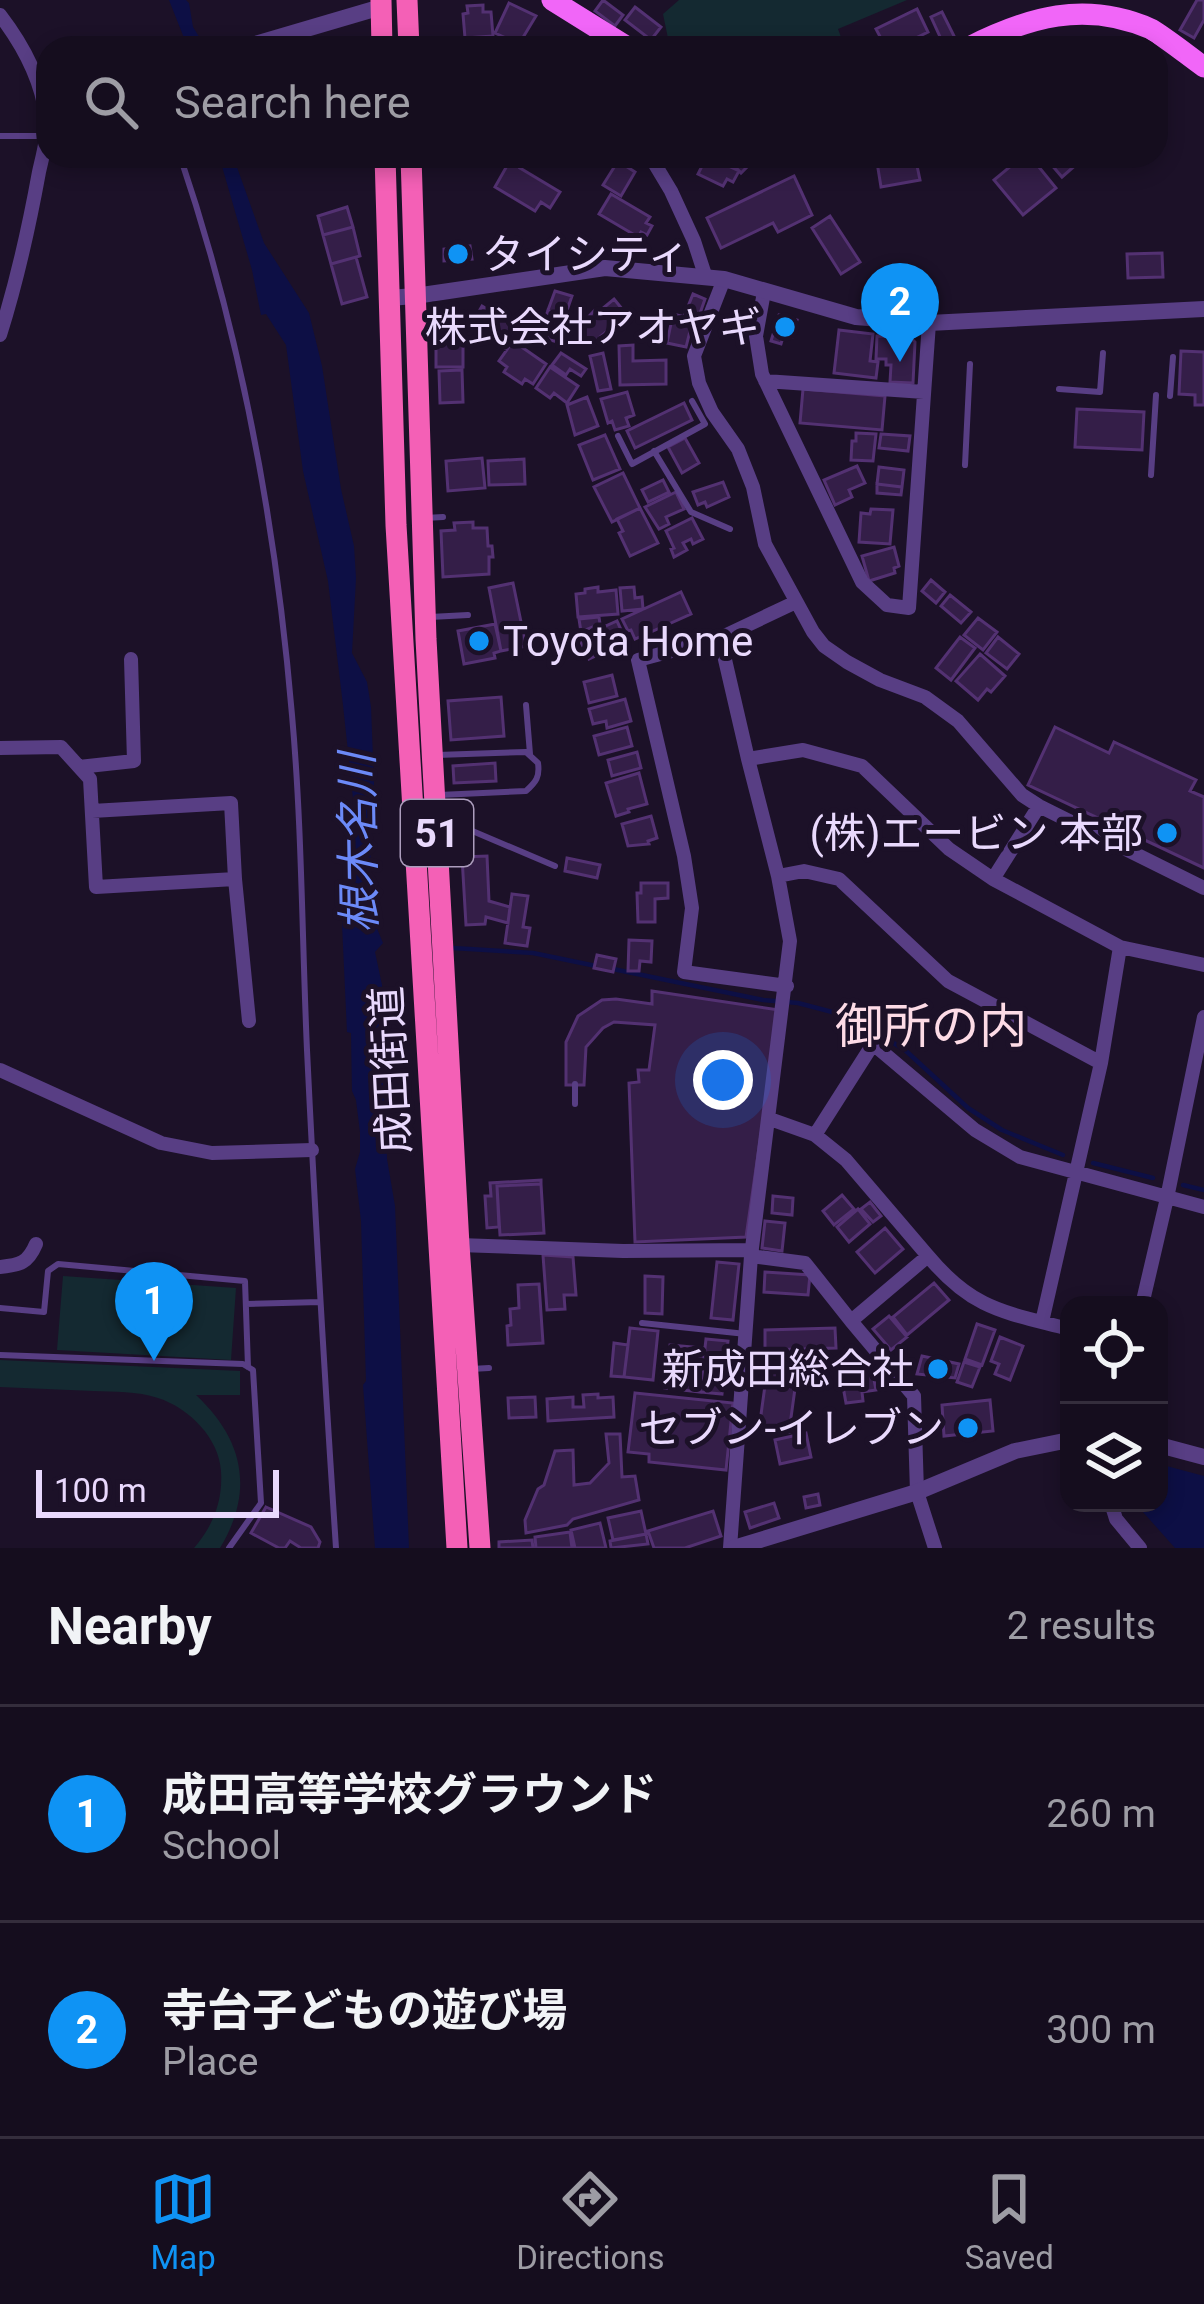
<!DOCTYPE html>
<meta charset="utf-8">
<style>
:root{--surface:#150d1e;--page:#1e1627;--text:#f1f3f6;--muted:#9d9ca4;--line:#342d3c;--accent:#0f93f4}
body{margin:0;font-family:Roboto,"Noto Sans JP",sans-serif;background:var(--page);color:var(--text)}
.controls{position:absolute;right:36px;bottom:36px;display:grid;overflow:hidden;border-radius:24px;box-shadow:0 6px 18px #0003}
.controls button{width:108px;height:108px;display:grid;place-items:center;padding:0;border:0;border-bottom:3px solid var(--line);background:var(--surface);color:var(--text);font:60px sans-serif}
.scale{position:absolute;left:36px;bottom:30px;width:243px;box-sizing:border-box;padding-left:12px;border:6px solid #e9d9fd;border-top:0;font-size:33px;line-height:42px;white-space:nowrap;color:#e9d9fd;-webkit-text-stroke:9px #1c1128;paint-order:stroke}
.you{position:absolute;left:723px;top:1080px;width:42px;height:42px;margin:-30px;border:9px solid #fff;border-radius:50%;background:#1a73e8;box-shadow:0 0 0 18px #1a73e833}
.badge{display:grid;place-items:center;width:78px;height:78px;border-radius:50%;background:var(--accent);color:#fff;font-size:39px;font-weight:700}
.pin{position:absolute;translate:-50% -99px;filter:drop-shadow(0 3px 6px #0008)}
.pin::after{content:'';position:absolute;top:63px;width:42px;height:36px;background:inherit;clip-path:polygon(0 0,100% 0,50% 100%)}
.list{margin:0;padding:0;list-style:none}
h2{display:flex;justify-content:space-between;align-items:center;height:156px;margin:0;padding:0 48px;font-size:51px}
h2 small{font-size:39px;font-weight:400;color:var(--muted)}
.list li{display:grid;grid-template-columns:78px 1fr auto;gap:36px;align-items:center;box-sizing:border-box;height:216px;padding:0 48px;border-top:3px solid var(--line)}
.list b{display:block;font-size:45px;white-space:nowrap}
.list p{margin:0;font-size:39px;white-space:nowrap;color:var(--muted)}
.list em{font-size:39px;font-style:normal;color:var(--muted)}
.icon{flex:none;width:66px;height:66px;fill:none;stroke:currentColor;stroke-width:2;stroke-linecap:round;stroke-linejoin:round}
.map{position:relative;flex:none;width:1204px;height:1548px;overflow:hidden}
.search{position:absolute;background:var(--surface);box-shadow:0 6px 18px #0003;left:36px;right:36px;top:36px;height:132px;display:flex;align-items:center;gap:30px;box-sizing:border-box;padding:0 42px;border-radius:36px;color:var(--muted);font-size:45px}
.sheet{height:588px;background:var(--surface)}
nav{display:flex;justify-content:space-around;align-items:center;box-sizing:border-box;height:168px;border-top:3px solid var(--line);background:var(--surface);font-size:33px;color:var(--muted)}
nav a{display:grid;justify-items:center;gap:6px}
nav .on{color:var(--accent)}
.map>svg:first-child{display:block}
.green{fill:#142931}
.water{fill:#0d0f45}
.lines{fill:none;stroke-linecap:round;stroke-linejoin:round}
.stream{stroke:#0d0f45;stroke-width:4.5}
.building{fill:#341e48;stroke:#533172;stroke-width:3}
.service{stroke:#583e84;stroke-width:6}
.minor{stroke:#583e84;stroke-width:14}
.tertiary{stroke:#583e84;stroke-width:16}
.primary{stroke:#f166f8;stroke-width:21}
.trunk{stroke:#f460b6;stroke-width:21}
.poi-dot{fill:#0f93f4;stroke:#1c1128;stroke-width:4.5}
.labels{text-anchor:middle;stroke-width:10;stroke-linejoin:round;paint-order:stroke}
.shield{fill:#1c1128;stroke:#ac9dbd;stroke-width:3}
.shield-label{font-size:39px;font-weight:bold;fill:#e9d9fd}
.poi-label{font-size:42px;fill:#e9d9fd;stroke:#1c1128;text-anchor:end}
.street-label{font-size:42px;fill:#e9d9fd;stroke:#1c1128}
.water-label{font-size:45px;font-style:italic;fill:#6c8af8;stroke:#1c1128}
.quarter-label{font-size:48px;fill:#fddbe6;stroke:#1c1128}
</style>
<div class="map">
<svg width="1204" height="1548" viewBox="0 0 1204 1548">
<rect width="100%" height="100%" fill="#1c1128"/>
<path class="green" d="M 679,0 L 907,0 L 838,29 L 845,48 L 670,48 L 663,14 Z
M 63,1276 L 236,1288 L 231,1360 L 57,1350 Z
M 0,1360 L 240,1371 L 240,1395 L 196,1395 C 243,1439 255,1490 220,1548 L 194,1548 C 213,1526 223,1501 221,1471 C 219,1438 189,1408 158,1398 C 137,1391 114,1392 93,1391 C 62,1390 31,1388 0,1387 Z"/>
<path class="water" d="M 169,0 L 186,0 L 189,3 L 193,27 L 206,48 L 188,48 Z
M 219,156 L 233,156 L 264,243 L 309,313 L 322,366 L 341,489 L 354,546 L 356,578 L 352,653 L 367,682 L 371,707 L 374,784 L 369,892 L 373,919 L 383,943 L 375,952 L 382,985 L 387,1159 L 395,1206 L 409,1548 L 375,1548 L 363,1385 L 366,1381 L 361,1221 L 355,1169 L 360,1152 L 360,1132 L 356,1100 L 352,1091 L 351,1033 L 347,1032 L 342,924 L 355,817 L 343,705 L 328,581 L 303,471 L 286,345 L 266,314 L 261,315 L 252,270 Z
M 1159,1464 L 1204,1476 L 1204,1548 L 1175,1548 L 1135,1503 L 1159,1503 Z"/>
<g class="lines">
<path class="stream" d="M 453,948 L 533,953 L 596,966
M 613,969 L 763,1000 L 798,1003 L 851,1017 L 905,1050 L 968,1108 L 1002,1130 L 1063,1155
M 1093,1163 L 1153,1178
M 1183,1185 L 1204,1190"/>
</g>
<path class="building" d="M 603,0 L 623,15 L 615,26 L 595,11 Z
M 1197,0 L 1204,0 L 1204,20 L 1194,38 L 1180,30 Z
M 509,3 L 536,16 L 519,44 L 495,33 Z
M 483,5 L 483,12 L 491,12 L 493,36 L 465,38 L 463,14 L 468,13 L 467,6 Z
M 635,7 L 661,27 L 651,40 L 625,20 Z
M 917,9 L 928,32 L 895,48 L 886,48 L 876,29 Z
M 942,12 L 954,36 L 942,41 L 931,17 Z
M 338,39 L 341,48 L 310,48 L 310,47 Z
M 707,156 L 739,171 L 733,182 L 727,179 L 723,186 L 698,174 Z
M 735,156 L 758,156 L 741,173 L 730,161 Z
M 876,156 L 915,156 L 920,180 L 881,187 Z
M 1023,156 L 1030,156 L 1056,188 L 1023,215 L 994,180 Z
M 1044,156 L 1086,156 L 1062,177 Z
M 512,157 L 523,164 L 520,168 L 560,192 L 550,208 L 541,202 L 535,211 L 495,187 Z
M 618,161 L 635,172 L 621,196 L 603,185 Z
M 794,176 L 812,215 L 778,232 L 773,223 L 721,248 L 707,218 Z
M 611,194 L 650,217 L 646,223 L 652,226 L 647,235 L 641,232 L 638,237 L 599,214 Z
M 347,207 L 353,227 L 323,235 L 318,216 Z
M 830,216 L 860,262 L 841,274 L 812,228 Z
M 353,227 L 360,256 L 331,264 L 323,235 Z
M 470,246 L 472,259 L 444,261 L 444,249 Z
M 1162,253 L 1163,277 L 1128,278 L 1127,254 Z
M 356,257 L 367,297 L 342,304 L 331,264 Z
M 555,291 L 572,296 L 565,316 L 548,310 Z
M 693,294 L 705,299 L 698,319 L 685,314 Z
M 614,299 L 627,315 L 589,346 L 576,330 L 594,311 L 596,314 Z
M 482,306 L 519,328 L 506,349 L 470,327 Z
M 548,310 L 565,316 L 557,342 L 540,337 Z
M 673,314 L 693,319 L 686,347 L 667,343 Z
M 779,315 L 797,320 L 792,337 L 784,334 L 781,344 L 771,341 Z
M 436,327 L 463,327 L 463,367 L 436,367 Z
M 839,330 L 873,334 L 870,361 L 878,362 L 876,378 L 834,373 Z
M 877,336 L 910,337 L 915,342 L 913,383 L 890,382 L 891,365 L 886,365 L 886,359 L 876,359 Z
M 513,341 L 546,364 L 533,384 L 525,379 L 522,384 L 504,372 L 507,367 L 499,361 Z
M 633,345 L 633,361 L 666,360 L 666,384 L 620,385 L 619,346 Z
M 1181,351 L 1204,352 L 1204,405 L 1195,405 L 1195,395 L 1179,394 Z
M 561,353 L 586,369 L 581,376 L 570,369 L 566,375 L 552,365 Z
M 603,353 L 611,389 L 598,391 L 590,356 Z
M 550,367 L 578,386 L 567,403 L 554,393 L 550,398 L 536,388 Z
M 462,370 L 463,402 L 440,403 L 439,371 Z
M 803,389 L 885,396 L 882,430 L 800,423 Z
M 627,392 L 634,415 L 626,418 L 629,426 L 615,430 L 612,421 L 608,423 L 601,399 Z
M 587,397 L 598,426 L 575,435 L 567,405 Z
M 684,403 L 692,420 L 635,448 L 627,431 Z
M 1077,409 L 1144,412 L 1142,450 L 1075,447 Z
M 856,433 L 876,434 L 873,461 L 851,460 L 852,441 L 856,441 Z
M 881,434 L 910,436 L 908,451 L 879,448 Z
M 605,435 L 620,469 L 593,480 L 579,445 Z
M 685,438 L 699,463 L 682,473 L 668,447 Z
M 482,458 L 485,488 L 448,491 L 446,461 Z
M 524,459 L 525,484 L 489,485 L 488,461 Z
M 857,466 L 865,483 L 849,490 L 852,497 L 835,505 L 824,480 Z
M 879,467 L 904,470 L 902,487 L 877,484 Z
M 623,473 L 640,508 L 612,522 L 594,487 Z
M 663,480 L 669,492 L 648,502 L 642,490 Z
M 723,482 L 729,497 L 707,507 L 705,502 L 698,505 L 693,492 Z
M 877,484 L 902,487 L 901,495 L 877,493 Z
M 676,492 L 684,509 L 666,517 L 669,524 L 659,529 L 645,507 Z
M 640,508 L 658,543 L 630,556 L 619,533 L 623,531 L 617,519 Z
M 871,509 L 893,510 L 890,544 L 859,542 L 861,513 L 870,514 Z
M 692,518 L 703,539 L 693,544 L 691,539 L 683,543 L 687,550 L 674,557 L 671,549 L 674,548 L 666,531 Z
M 473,522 L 473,528 L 487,528 L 488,546 L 492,546 L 493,557 L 489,557 L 489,574 L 443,577 L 441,531 L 455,530 L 454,523 Z
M 894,547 L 899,566 L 894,568 L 895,573 L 869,581 L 862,556 Z
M 931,580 L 945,592 L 936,603 L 922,591 Z
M 513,583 L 526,646 L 501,651 L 489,588 Z
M 598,587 L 598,592 L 616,590 L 618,614 L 578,617 L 576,594 L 585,593 L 585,589 Z
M 634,587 L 635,598 L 642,597 L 643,609 L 622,611 L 620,588 Z
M 681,592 L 691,614 L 635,639 L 631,630 L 628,631 L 622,619 Z
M 950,595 L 971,612 L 961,623 L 941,606 Z
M 599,617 L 600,624 L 581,632 L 579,619 Z
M 978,618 L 997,632 L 983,650 L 964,635 Z
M 617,621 L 623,634 L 618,636 L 621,644 L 589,659 L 579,638 Z
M 495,624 L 501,651 L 494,653 L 495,658 L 464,664 L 458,631 Z
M 960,637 L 975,648 L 951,680 L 936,668 Z
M 998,637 L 1019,654 L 1007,669 L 986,653 Z
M 980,654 L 1005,676 L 991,692 L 987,689 L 978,700 L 956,681 Z
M 612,675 L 617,696 L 589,703 L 584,682 Z
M 501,697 L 504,736 L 451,740 L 448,701 Z
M 625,699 L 631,721 L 607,728 L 606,721 L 593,724 L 589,709 Z
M 627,727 L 632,746 L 599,755 L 594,736 Z
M 1055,727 L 1109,753 L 1114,742 L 1196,780 L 1190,791 L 1204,797 L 1204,868 L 1028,785 Z
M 637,752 L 641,768 L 612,776 L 608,760 Z
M 495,763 L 496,781 L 454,783 L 453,766 Z
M 639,773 L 647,804 L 628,809 L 629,812 L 616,816 L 606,783 Z
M 651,816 L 657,838 L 648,841 L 649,844 L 628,846 L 622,824 Z
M 487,856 L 489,901 L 510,907 L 508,923 L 486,917 L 485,924 L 466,925 L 462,857 Z
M 567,858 L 600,865 L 597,878 L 565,871 Z
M 641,883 L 668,883 L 668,898 L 655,899 L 655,922 L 638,922 L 637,893 L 641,893 Z
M 512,894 L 528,896 L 523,927 L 530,928 L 527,946 L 505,943 Z
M 629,940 L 652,941 L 651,962 L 640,961 L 639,971 L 628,971 Z
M 597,955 L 616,959 L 613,972 L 594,968 Z
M 652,991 L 779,1010 L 746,1237 L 635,1242 L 629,1083 L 639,1082 L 638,1070 L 649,1070 L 655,1025 L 614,1022 L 603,1028 L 586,1047 L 584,1085 L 566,1085 L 566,1042 L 578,1016 L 602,1000 L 616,999 L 652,1004 Z
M 541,1180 L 541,1184 L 497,1186 L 499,1227 L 487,1228 L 485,1196 L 491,1196 L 490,1183 Z
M 541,1184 L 544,1233 L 500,1235 L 497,1186 Z
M 842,1195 L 854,1209 L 834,1225 L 823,1211 Z
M 773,1196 L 793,1198 L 792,1215 L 772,1213 Z
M 870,1202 L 881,1216 L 873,1222 L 861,1209 Z
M 858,1209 L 870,1224 L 849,1242 L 837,1227 Z
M 765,1221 L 785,1223 L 782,1251 L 762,1248 Z
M 885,1228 L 903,1249 L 875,1273 L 857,1252 Z
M 543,1255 L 573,1257 L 576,1295 L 564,1295 L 565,1309 L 547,1310 Z
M 717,1262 L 739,1264 L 733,1320 L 711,1318 Z
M 765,1272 L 810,1275 L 808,1295 L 764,1292 Z
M 645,1276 L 663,1277 L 662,1314 L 645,1313 Z
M 934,1283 L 949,1300 L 907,1335 L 893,1317 Z
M 539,1284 L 543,1343 L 508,1345 L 507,1326 L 511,1325 L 510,1309 L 519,1308 L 518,1285 Z
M 889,1316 L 907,1337 L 891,1350 L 873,1329 Z
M 977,1324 L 995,1330 L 982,1365 L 965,1359 Z
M 630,1328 L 658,1331 L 653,1380 L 624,1377 Z
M 835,1328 L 836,1348 L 765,1350 L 765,1330 Z
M 1000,1337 L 1023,1346 L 1010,1380 L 995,1374 L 999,1364 L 991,1361 Z
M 706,1339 L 728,1341 L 722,1394 L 700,1392 Z
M 614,1343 L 628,1345 L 624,1377 L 611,1376 Z
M 670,1345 L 705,1348 L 700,1392 L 665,1388 Z
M 922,1356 L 959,1364 L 955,1378 L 917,1374 Z
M 870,1359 L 876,1390 L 862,1392 L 863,1401 L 846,1403 L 839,1364 Z
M 964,1362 L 980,1367 L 972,1387 L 957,1382 Z
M 767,1371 L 797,1374 L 789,1432 L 759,1429 Z
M 635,1393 L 733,1403 L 726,1470 L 649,1462 L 649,1454 L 628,1452 Z
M 598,1394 L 598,1398 L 613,1397 L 614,1417 L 548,1421 L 547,1399 L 573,1397 L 573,1407 L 584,1407 L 583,1395 Z
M 535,1397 L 536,1417 L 509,1418 L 508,1398 Z
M 990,1400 L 993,1431 L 944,1436 L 942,1405 Z
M 806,1433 L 811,1457 L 780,1464 L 775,1440 Z
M 606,1434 L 620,1434 L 622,1477 L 635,1476 L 639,1500 L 573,1519 L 567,1525 L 526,1533 L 525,1520 L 538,1489 L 544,1485 L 555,1451 L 573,1450 L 574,1485 L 590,1483 L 609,1463 Z
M 818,1494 L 820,1505 L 806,1508 L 804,1497 Z
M 774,1503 L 779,1518 L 750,1528 L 745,1512 Z
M 266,1507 L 311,1527 L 320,1542 L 318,1548 L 301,1548 L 290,1541 L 285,1548 L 279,1548 L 251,1533 Z
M 641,1511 L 646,1534 L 613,1540 L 608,1518 Z
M 713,1511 L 721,1536 L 685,1548 L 654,1548 L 648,1531 Z
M 600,1523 L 606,1548 L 575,1548 L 571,1530 Z
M 570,1532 L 572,1548 L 536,1548 L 535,1537 Z
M 646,1534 L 648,1544 L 611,1548 L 610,1541 Z
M 532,1540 L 533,1548 L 499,1548 L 499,1542 Z"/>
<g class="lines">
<path class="service" d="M 0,136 L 42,136
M 180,156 C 241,336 276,525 292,715 C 302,826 302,939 307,1050 C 315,1216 325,1382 336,1548
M 1059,389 L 1100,392 L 1103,353
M 1170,396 L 1173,357
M 618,436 L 632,464 L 705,424 L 692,401
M 654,451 L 691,512 L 730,529
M 965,465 L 970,364
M 1151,475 L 1156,395
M 425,518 L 443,517
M 430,617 L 468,615
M 526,705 L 530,754
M 437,755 L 526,752 L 538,763 C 540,777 536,782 526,791 L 439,795
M 440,828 L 463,827 L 555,866
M 575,1104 L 575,1084
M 246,1304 L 320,1302
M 0,1308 L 44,1312 L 48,1271 L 58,1264 L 245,1281 L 248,1367
M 642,1323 L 746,1334
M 0,1355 L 243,1364 L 253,1370 L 261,1503 L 229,1548
M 745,1366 L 808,1365
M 471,1369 L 489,1368"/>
<path class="minor" d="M 0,15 C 23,45 41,78 46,116 C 49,134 43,154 39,172 C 29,227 17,281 0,335
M 650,156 L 671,191 L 694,241 L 706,278
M 724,279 L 694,356 L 699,383 L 712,412 L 738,449 L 753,487 L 765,544 L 813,632 L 824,646 L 847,662 L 880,680 L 925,697 L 958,721 L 1022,795 L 1039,806 L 1204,888
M 764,292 L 756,336 L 762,374 L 862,582 L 887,605 L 909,608 L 929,323
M 765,381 L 924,392
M 796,602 L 720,638 L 748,759 L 803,750 L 862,766 L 949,849 L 993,879 L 1120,947 L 1204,965
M 720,638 L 638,660 L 684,856 L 692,908 L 684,972 L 787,986
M 0,748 L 61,747 L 90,779 L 96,887 L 235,879 L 249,1021
M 748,759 L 778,876 L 790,941 L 751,1256 L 805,1263 L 851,1321 L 928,1256 C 973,1310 1004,1312 1069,1329
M 79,767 L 134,761 L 131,659
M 92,811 L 231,803 L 235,879
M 778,876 L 804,871 L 839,879 L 948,981 L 1101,1063
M 993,879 L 1039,806
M 0,1070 L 161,1143 L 212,1153 L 312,1150
M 770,1119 L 815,1135 L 846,1160 L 928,1256
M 815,1135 L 873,1044 L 975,1130 L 1020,1157 L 1204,1207
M 459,1245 L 623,1251 L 752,1250
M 0,1267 C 20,1265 28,1263 36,1244
M 1142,1305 L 1167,1198 L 1204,1017
M 851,1321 L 914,1396 L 917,1492 L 935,1548
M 1042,1322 L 1101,1063 L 1120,947
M 1111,1503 L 1116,1519 L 1140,1548
M 730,1548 L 751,1256"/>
<path class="tertiary" d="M 242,48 L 381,7
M 46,112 L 48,111
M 389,298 L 415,296 L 605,268 L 724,279 L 856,317 L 929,323 L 1204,309
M 1159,1445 L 1204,1457
M 734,1548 L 917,1492 L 1015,1451 L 1069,1440"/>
<path class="primary" d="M 552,0 L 629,48
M 967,48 C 1028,17 1085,0 1151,29 C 1169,40 1186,54 1204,67"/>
<path class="trunk" d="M 381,0 L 382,48
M 407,0 L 409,48
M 385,156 L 396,525 L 457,1548
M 411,156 L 426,639 L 459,1245 L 480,1548"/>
</g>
<g class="poi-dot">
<circle cx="458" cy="254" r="12"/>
<circle cx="785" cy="327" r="12"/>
<circle cx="479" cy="641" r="12"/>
<circle cx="1167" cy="833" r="12"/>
<circle cx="938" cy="1369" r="12"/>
<circle cx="968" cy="1428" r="12"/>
</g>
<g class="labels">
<rect class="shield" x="401" y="800" width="72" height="66" rx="9"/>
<g class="shield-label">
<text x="437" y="847">51</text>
</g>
<g class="poi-label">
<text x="482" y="269" text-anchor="start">タイシティ</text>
<text x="761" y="342">株式会社アオヤギ</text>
<text x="503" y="656" text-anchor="start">Toyota Home</text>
<text x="1143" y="848">(株)エービン 本部</text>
<text x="914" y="1384">新成田総合社</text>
<text x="944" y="1443">セブン-イレブン</text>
</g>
<g class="street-label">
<text transform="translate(390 1070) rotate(-93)" y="15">成田街道</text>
</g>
<g class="water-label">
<text transform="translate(358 843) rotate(-91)" y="16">根木名川</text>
</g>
<g class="quarter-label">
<text x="931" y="1043">御所の内</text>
</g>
</g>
</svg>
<div class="controls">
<button><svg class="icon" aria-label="locate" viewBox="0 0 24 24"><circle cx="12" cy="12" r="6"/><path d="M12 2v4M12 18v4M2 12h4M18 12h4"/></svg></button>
<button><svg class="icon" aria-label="layers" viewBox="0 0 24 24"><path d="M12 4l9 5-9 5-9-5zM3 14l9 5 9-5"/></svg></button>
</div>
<div class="scale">100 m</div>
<div class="you"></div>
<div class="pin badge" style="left:154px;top:1361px">1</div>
<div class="pin badge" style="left:900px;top:362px">2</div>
<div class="search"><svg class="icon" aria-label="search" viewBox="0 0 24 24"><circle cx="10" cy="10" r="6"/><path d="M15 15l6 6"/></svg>Search here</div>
</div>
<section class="sheet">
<h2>Nearby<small>2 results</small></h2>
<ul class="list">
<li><span class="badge">1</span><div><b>成田高等学校グラウンド</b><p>School</p></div><em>260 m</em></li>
<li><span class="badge">2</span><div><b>寺台子どもの遊び場</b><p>Place</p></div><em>300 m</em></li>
</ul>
</section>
<nav>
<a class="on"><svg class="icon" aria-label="map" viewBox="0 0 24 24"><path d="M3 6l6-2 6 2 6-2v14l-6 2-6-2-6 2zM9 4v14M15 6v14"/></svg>Map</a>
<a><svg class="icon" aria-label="directions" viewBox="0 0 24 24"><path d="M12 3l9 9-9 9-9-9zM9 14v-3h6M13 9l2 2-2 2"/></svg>Directions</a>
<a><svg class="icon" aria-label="saved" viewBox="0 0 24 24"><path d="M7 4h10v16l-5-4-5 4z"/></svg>Saved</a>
</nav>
